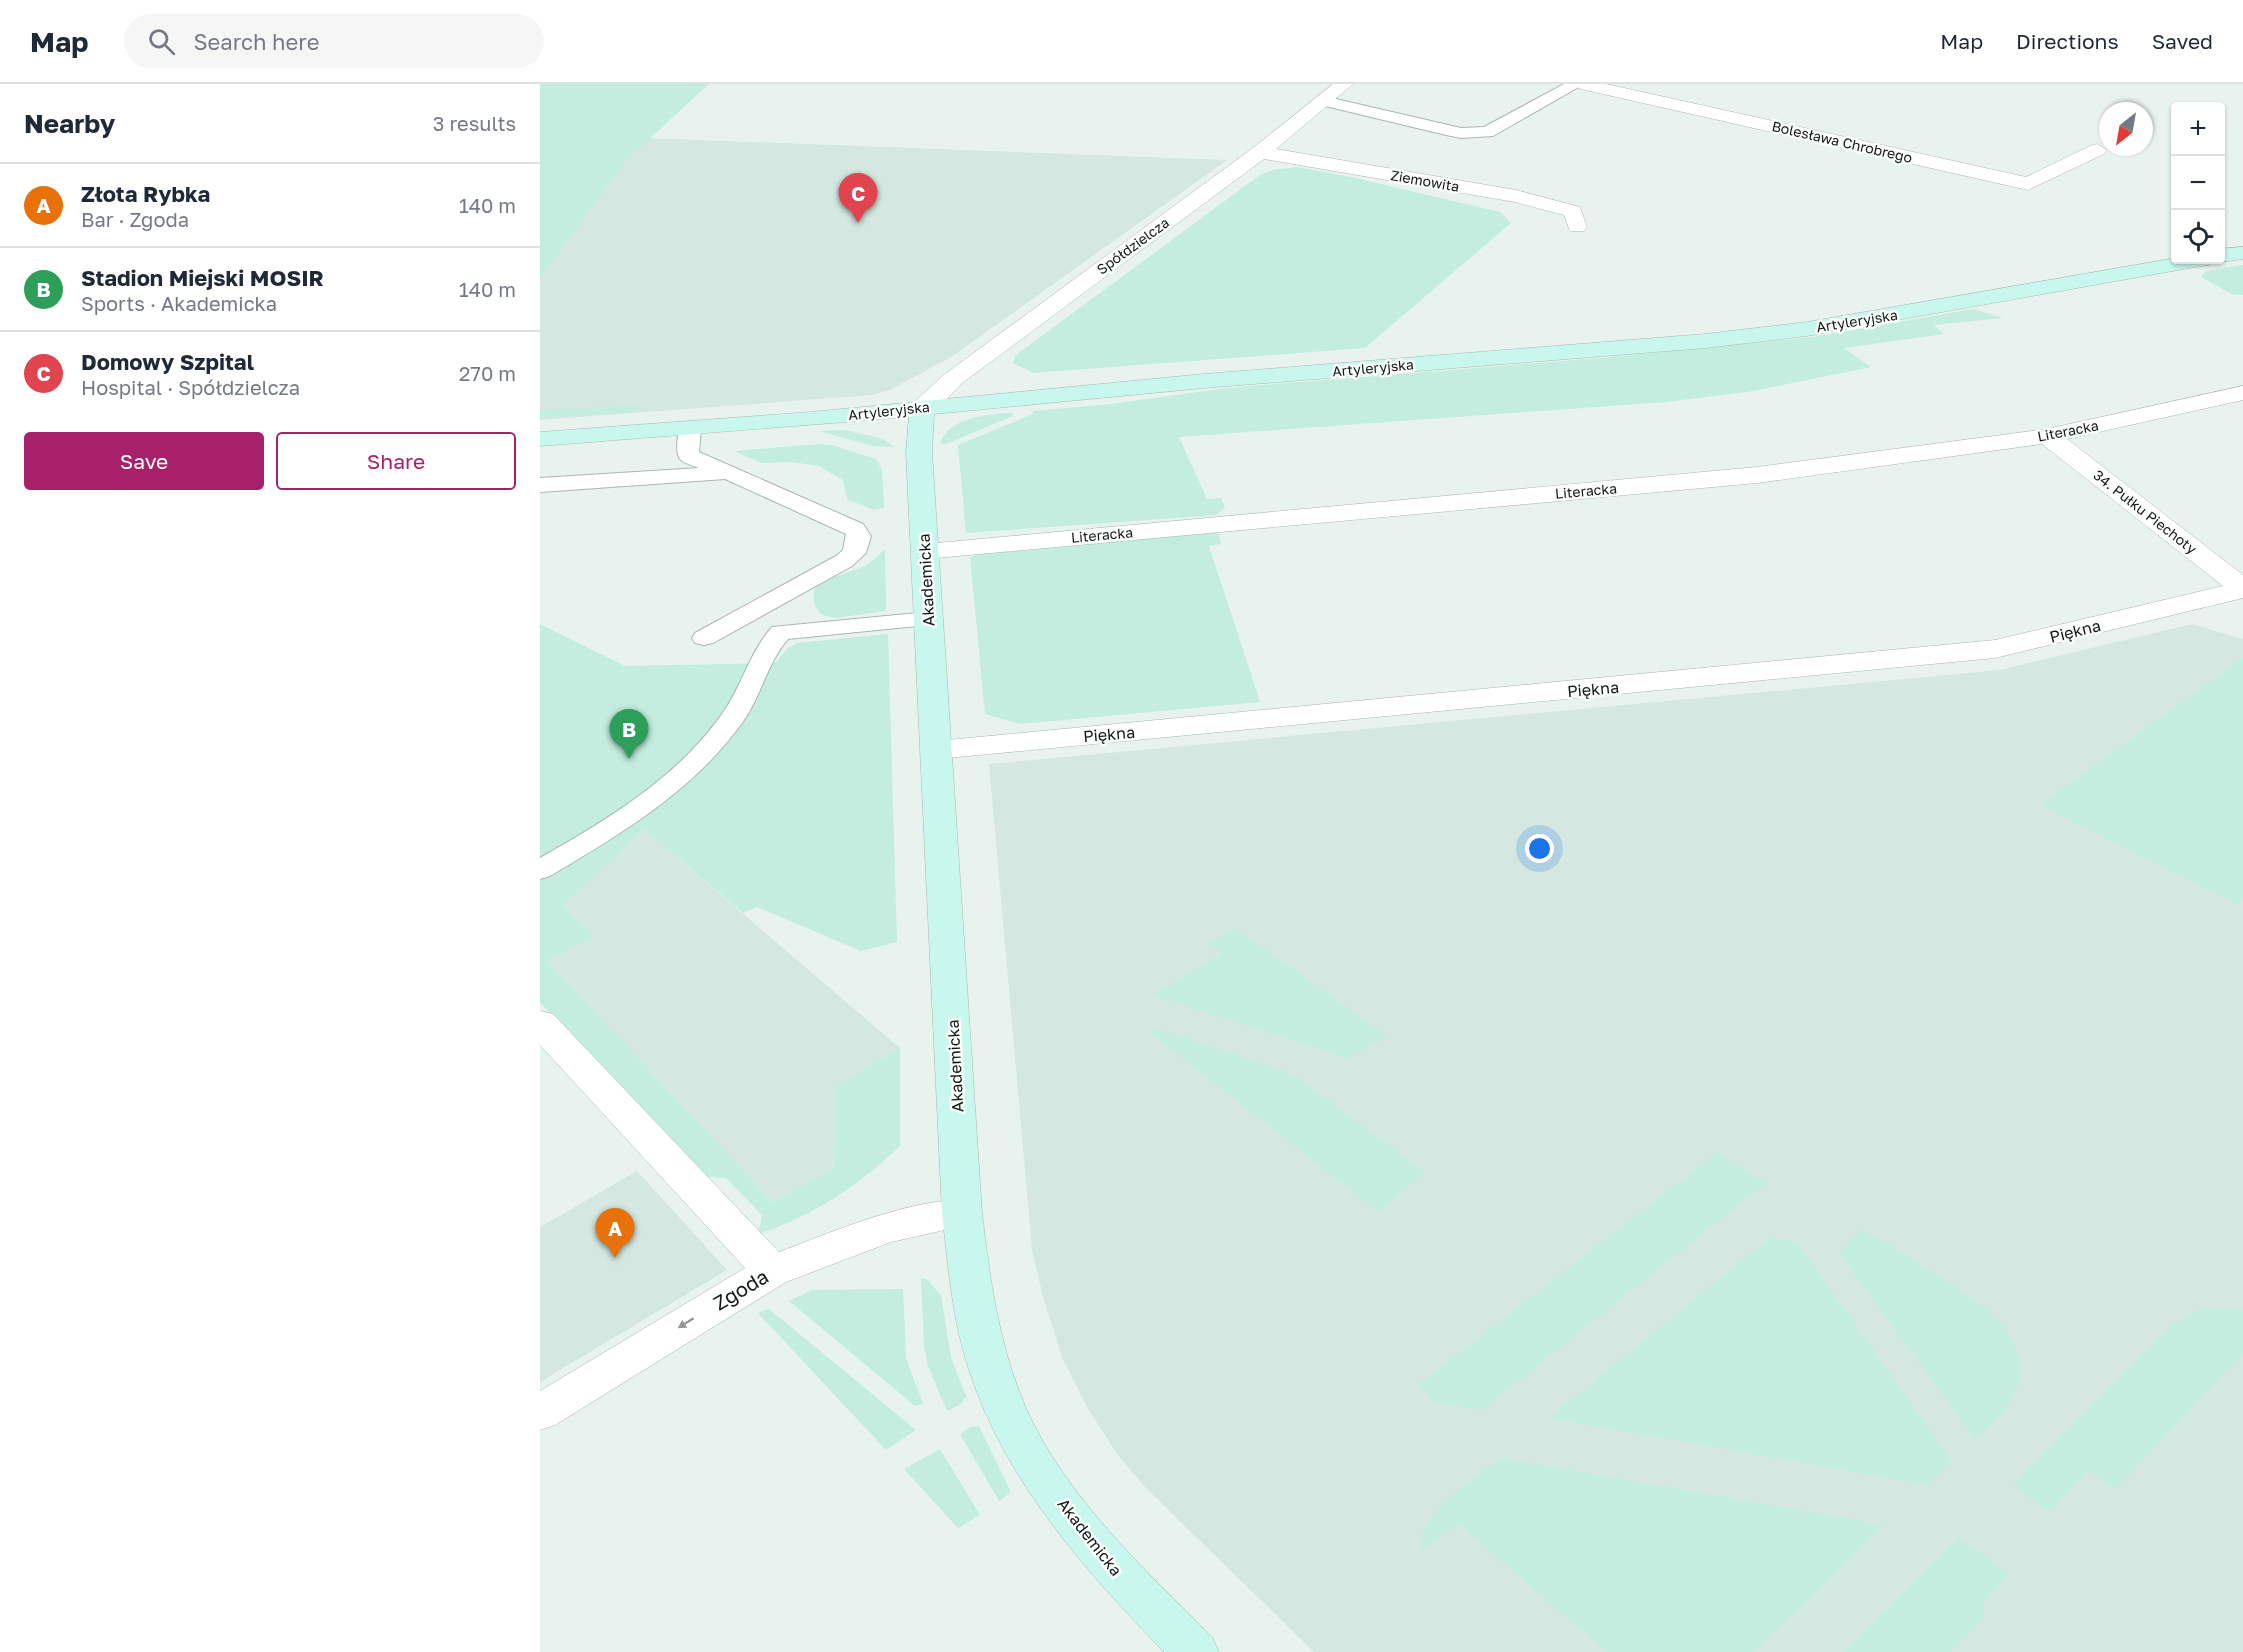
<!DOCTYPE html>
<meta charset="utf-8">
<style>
:root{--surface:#fff;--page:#f6f6f7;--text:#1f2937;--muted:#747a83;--line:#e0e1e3;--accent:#a7216a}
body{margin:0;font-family:"Golos Text",sans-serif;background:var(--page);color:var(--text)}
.controls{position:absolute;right:18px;top:18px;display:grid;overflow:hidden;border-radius:6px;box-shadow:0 2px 4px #0004}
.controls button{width:54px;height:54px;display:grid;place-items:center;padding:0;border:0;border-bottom:2px solid var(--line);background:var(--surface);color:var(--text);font:30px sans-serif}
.compass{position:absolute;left:1559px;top:18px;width:54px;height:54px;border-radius:50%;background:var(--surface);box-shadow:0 2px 4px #0004;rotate:211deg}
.you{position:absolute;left:1000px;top:765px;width:21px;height:21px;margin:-15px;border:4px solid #fff;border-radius:50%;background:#1a73e8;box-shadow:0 0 0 9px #1a73e833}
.badge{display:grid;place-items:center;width:39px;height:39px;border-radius:50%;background:var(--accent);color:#fff;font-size:20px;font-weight:700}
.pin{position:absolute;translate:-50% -50px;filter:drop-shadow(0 2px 3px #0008)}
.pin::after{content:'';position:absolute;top:32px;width:21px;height:18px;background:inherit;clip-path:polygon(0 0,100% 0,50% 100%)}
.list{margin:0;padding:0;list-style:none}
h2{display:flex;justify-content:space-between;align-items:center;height:78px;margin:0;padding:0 24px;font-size:26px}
h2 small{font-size:20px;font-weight:400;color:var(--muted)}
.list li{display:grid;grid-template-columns:39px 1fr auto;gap:18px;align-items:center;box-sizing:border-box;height:84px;padding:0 24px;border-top:2px solid var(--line)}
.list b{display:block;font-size:22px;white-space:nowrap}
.list p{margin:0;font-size:20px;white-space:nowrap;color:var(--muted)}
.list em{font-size:20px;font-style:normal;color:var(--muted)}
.actions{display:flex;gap:12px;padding:18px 24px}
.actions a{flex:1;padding:14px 0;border:2px solid var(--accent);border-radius:6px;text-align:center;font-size:21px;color:var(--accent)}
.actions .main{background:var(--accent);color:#fff}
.icon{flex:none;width:33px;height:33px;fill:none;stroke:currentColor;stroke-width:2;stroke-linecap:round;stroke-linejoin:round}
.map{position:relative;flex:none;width:1703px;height:1568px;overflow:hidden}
header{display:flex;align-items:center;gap:36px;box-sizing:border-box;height:84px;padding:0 30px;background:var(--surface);border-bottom:2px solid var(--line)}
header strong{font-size:28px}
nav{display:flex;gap:33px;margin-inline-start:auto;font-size:21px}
.search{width:420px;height:54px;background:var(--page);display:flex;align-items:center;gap:15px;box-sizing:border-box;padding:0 21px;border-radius:33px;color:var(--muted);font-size:22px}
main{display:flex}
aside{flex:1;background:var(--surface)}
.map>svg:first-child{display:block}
.built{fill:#d4e8e1}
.green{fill:#c2eddf}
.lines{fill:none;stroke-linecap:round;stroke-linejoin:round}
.lane-casing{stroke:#abb6b2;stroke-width:2}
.street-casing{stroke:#abb6b2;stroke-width:1}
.secondary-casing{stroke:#abb6b2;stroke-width:1}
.lane{fill:#fff;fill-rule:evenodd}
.street{fill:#fff;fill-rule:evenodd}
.secondary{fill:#c8f8ed;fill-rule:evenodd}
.oneway{fill:#959796}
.labels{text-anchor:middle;stroke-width:5;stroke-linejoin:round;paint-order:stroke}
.far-street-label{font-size:14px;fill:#131716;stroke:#fafffd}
.street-label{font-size:16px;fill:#131716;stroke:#fafffd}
.near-street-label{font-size:20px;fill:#131716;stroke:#fafffd}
</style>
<header>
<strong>Map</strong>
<div class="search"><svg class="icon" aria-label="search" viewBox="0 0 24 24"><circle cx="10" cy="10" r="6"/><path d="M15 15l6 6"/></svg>Search here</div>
<nav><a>Map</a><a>Directions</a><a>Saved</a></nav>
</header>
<main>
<aside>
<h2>Nearby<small>3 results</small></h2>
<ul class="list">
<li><span class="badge" style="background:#e8710a">A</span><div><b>Złota Rybka</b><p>Bar · Zgoda</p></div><em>140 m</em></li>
<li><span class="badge" style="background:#2e9e5b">B</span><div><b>Stadion Miejski MOSIR</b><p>Sports · Akademicka</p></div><em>140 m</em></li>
<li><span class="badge" style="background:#e0444e">C</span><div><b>Domowy Szpital</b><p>Hospital · Spółdzielcza</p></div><em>270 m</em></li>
</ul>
<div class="actions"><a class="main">Save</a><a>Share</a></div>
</aside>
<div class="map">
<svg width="1703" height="1568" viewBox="0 0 1703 1568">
<rect width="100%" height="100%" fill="#e8f3ef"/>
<path class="built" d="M 107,54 L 687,76 L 411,273 L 350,306 L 332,311 L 0,336 L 0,195 L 74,82 Z
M 1652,540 L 1703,555 L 1703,1568 L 774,1568 L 606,1404 L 577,1370 L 547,1323 L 522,1273 L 503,1213 L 492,1166 L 449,680 L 1460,586 Z
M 104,745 L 360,964 L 295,1002 L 294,1083 L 233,1119 L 7,876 L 54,853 L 23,821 Z
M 97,1087 L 187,1186 L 0,1298 L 0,1143 Z"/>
<path class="green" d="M 0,0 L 169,0 L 86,76 L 0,195 Z
M 757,83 L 811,93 L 960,128 L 971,139 L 825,264 L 493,289 L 473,279 L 476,271 L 720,91 L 732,86 Z
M 1703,181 L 1703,211 L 1691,210 L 1661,193 L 1666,187 Z
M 1433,225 L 1463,234 L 1394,241 L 1404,250 L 1304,264 L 1331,283 L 1213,307 L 1126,318 L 639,353 L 667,415 L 681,414 L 685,424 L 676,431 L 426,449 L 418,361 L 493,330 L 493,327 L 571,320 L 687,304 L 1059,274 L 1273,253 Z
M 100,321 L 98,327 L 0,334 L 0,326 Z
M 472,329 L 473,332 L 406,360 L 400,360 C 408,333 449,330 472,329 Z
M 305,346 L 343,355 L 354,363 L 333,362 L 279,347 Z
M 278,360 L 292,361 L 336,375 L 342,386 L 344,424 L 334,426 L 307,415 L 303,396 L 279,382 L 251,378 L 221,379 L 194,367 Z
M 670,448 L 679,450 L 681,460 L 669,462 L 720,618 L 480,640 L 445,630 L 430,473 L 449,468 Z
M 345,465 L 346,527 L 295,534 L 282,531 C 274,523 271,513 276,502 C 290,492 306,490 322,483 C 332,479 337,472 345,465 Z
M 0,540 L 85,582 L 235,579 L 248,564 L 257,559 L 348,550 L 357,858 L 321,867 L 217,823 L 203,829 L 104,745 L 23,821 L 55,853 L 7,876 L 233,1119 L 294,1083 L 295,1002 L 360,964 L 360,1062 C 318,1102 273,1132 218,1150 L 222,1131 L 186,1094 L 157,1092 L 0,918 Z
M 1703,574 L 1703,815 L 1697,820 L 1500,721 Z
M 695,844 L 847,952 L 809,975 L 612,911 L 682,870 L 669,859 Z
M 616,944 L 752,990 L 885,1088 L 839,1128 L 609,948 Z
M 1178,1068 L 1225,1100 L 942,1326 L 894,1318 L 877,1302 Z
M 1320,1146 C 1349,1158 1374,1177 1400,1193 C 1440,1219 1502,1257 1472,1315 C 1464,1331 1448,1343 1435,1355 L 1299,1169 Z
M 1230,1154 L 1257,1158 L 1412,1377 L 1388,1401 L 1009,1334 Z
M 381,1194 L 388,1196 L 401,1212 L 411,1273 L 426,1312 L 421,1320 L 407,1327 L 388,1282 L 384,1262 Z
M 363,1205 L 366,1274 L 383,1320 L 375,1322 L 249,1217 L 272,1206 Z
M 1689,1224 L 1703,1226 L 1703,1270 L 1575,1405 L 1549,1386 L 1510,1428 L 1473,1401 L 1634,1240 L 1660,1225 Z
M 229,1225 L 376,1346 L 346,1366 L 218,1229 Z
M 439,1342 L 471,1408 L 459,1417 L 420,1350 L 431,1343 Z
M 400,1365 L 440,1431 L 418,1444 L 364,1385 Z
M 961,1374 L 1345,1441 L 1214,1568 L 1066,1568 L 918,1439 L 884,1466 L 881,1464 C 877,1430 936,1394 961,1374 Z
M 1419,1453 L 1470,1490 L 1443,1519 L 1445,1533 L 1411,1568 L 1303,1568 Z"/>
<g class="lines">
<defs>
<path id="lane" d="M 1024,0 L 1044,0 L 953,52 L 921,54 L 906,51 L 777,20 L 775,17 L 783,12 L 921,44 L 944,43 Z
M 150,338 L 158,339 L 161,344 L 159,368 L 323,440 L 331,452 L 326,469 L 312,482 L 173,559 L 164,561 L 155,559 L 152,554 L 155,549 L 296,472 L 303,466 L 306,450 L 185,395 L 0,408 L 0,394 L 159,384 C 154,382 146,380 141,376 C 134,370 138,346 142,339 Z
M 388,528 L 397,530 L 400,535 L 397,540 L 248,555 C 227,579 221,613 202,639 C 153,707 81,750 10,792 L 0,795 L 0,774 C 67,736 137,694 182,630 C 202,602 209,569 232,543 Z"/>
<path id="street" d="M 793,0 L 813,0 L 736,65 L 976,106 L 1040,123 L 1047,143 L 1044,147 L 1030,147 L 1024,131 L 975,118 L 724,75 L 421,300 C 408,313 394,334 373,329 L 370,324 L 373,319 L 405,290 L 713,64 Z
M 1032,0 L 1066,0 L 1486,93 L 1550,62 L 1557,60 L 1567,66 L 1564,70 L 1488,106 L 1041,5 Z
M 1703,302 L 1703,316 L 1527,355 L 1703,491 L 1703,514 L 1455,574 L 397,675 L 386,673 L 382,666 L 386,659 L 397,657 L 1455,556 L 1683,502 L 1502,360 L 1217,399 L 385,475 L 375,473 L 371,467 L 375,461 L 1217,383 L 1507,345 Z
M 0,927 L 13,930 L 239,1168 C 284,1151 392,1105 436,1119 L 442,1129 L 436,1139 L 351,1158 L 246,1198 L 15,1341 L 0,1346 L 0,1307 L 205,1184 L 0,961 Z"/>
<path id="secondary" d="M 1703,163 L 1703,175 L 1680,178 L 1672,176 L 1680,176 L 1680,165 Z
M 1636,174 L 1672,176 L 1669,181 L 1661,182 L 1267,252 L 1165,264 L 664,304 L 394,330 L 392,368 L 442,1129 C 450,1196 459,1262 486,1324 C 524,1411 606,1487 672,1553 L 679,1568 L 624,1568 C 544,1485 465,1397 429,1286 C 412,1235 408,1181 402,1129 L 366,368 L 369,333 L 0,362 L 0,348 L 271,328 L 664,290 L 1165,250 L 1267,238 Z"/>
</defs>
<use href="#lane" class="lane-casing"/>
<use href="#street" class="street-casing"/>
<use href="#secondary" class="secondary-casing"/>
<use href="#lane" class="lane"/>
<use href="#street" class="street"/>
<use href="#secondary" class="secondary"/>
</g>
<defs><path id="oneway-solid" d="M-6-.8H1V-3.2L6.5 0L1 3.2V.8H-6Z" transform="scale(1.5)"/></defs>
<use class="oneway" href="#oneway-solid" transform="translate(146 1239) rotate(148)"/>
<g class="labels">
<g class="far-street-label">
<text transform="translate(1302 58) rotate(13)" y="5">Bolesława Chrobrego</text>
<text transform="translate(885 97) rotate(10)" y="5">Ziemowita</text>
<text transform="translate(593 162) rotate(-36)" y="5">Spółdzielcza</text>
<text transform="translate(1317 237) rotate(-9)" y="5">Artyleryjska</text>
<text transform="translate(833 284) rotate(-5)" y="5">Artyleryjska</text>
<text transform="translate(349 327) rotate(-6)" y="5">Artyleryjska</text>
<text transform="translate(1528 347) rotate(-11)" y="5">Literacka</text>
<text transform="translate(1046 407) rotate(-5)" y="5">Literacka</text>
<text transform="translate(1605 428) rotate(38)" y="5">34. Pułku Piechoty</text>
<text transform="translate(562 451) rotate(-5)" y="5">Literacka</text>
</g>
<g class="street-label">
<text transform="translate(386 496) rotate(-93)" y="6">Akademicka</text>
<text transform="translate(1535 547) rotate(-14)" y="6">Piękna</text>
<text transform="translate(1053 605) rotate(-5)" y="6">Piękna</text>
<text transform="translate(569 650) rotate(-5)" y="6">Piękna</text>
<text transform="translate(415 982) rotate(-93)" y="6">Akademicka</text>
<text transform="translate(550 1453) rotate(52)" y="6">Akademicka</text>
</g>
<g class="near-street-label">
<text transform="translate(201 1206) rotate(-31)" y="7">Zgoda</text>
</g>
</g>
</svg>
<div class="controls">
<button>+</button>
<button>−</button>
<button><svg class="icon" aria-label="locate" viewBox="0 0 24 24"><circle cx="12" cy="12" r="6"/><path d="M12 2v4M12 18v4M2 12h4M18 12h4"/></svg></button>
</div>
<svg class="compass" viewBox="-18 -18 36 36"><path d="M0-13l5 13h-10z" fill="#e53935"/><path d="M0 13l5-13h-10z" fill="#747a83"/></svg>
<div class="you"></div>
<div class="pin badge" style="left:75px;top:1174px;background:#e8710a">A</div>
<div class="pin badge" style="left:89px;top:675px;background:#2e9e5b">B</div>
<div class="pin badge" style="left:318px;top:139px;background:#e0444e">C</div>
</div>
</main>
